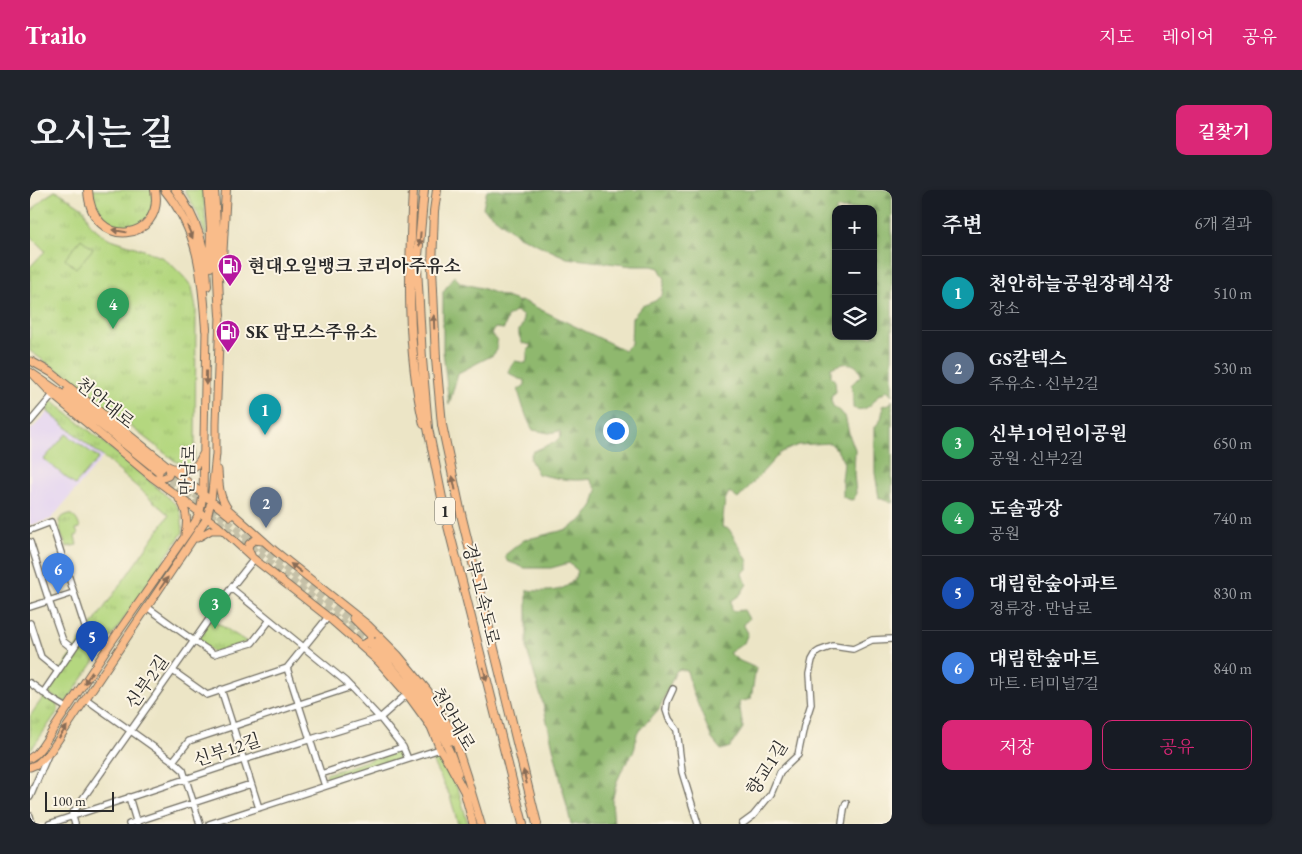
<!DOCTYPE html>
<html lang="ko">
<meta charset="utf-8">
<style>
:root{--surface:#171b24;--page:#20242c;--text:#f1f3f6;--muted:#9ea1a6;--line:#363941;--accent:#db2777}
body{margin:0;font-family:"EB Garamond","Noto Serif KR",serif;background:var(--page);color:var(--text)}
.controls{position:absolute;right:15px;top:15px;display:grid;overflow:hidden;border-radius:10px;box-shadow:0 1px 4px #0004}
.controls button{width:45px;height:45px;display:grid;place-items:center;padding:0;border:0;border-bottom:1px solid var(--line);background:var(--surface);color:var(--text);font:25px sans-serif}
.scale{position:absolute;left:15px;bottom:12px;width:69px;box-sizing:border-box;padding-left:5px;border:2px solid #2b2b2b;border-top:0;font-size:14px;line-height:18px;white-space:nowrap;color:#2b2b2b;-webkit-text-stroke:4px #fcf5e5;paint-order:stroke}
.you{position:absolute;left:585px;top:240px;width:18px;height:18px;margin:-12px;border:4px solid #fff;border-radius:50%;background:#1a73e8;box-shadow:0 0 0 8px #1a73e833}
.badge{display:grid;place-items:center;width:32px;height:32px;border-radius:50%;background:var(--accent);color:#fff;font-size:16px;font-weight:700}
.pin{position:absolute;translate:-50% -41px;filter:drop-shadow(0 1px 2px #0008)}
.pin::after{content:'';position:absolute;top:26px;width:18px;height:15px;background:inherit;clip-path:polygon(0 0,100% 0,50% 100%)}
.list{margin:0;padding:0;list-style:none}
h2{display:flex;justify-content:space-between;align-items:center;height:65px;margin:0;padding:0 20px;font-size:21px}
h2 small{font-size:16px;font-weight:400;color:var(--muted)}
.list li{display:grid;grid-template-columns:32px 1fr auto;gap:15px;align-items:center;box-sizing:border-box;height:75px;padding:0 20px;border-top:1px solid var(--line)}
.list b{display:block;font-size:19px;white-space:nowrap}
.list p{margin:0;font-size:16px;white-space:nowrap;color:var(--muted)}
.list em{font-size:16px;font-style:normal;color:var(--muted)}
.actions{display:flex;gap:10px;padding:15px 20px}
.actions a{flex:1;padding:11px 0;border:1px solid var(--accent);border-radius:10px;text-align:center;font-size:18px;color:var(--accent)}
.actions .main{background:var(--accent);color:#fff}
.icon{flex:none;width:28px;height:28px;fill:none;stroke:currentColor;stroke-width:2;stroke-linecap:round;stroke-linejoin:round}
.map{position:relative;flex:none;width:862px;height:634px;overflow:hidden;border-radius:10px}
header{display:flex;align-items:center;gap:30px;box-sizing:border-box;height:70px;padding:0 25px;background:var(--accent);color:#fff}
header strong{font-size:24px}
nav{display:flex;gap:28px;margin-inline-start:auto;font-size:18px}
.intro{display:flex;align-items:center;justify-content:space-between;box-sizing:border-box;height:120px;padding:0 30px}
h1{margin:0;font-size:35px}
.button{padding:12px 22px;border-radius:10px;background:var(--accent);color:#fff;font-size:18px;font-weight:700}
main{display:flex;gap:30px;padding:0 30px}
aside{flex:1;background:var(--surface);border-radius:10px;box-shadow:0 1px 4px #0004}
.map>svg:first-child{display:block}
.built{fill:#e3d3f2}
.grass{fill:url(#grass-tufts);stroke:#708155}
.forest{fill:url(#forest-firs);stroke:#5d724c;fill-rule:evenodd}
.pitch{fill:#b4d77f;stroke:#708155}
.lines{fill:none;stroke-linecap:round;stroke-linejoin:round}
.major-tunnel{stroke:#c5c0a7;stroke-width:7;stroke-dasharray:7 3.5;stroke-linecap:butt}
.minor-casing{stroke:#6f6c61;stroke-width:8}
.major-casing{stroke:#6f6c61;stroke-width:9}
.highway-casing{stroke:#6f6c61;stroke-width:10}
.minor{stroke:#fff;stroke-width:5.5}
.major{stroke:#f9bc8a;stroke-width:7}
.highway{stroke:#f9bc8a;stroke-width:8}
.oneway{fill:#886c56}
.labels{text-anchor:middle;stroke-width:4;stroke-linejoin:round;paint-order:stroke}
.shield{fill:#fcf5e5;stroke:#6a6863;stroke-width:1}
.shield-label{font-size:16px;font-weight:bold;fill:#2b2b2b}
.poi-label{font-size:18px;font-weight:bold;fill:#2b2b2b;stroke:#fcf5e5;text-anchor:start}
.street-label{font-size:18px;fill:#2b2b2b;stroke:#fcf5e5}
</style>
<header>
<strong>Trailo</strong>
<nav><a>지도</a><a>레이어</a><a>공유</a></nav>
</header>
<div class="intro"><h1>오시는 길</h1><a class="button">길찾기</a></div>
<main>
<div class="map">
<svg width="862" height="634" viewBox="0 0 862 634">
<defs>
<pattern id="grass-tufts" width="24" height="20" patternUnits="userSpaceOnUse" patternTransform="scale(1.25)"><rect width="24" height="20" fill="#b4d77f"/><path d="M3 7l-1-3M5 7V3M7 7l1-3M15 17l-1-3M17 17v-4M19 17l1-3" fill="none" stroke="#9bb96e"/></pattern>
<pattern id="forest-firs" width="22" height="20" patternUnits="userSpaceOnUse" patternTransform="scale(1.25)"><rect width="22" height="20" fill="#8fb86e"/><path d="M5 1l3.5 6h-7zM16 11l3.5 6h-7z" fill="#75965b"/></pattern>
</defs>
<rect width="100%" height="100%" fill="#fcf5e5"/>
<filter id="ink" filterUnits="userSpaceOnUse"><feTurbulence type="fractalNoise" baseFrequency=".02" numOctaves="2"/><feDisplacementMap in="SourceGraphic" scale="10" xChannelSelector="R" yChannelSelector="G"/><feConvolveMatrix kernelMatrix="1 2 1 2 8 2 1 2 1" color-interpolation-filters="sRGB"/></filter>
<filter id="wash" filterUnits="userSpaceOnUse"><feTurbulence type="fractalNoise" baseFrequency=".0096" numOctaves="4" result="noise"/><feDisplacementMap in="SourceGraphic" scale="20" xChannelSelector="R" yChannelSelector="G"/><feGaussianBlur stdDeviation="1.12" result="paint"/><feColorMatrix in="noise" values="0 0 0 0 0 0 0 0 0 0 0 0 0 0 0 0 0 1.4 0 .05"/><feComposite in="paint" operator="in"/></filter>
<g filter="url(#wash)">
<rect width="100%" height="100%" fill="#ece5c6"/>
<path class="built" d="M 18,222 L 73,267 L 21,329 L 0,335 L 0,241 Z"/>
<path class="grass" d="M 62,0 L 123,0 C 123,4 124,8 124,12 C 121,26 111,39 96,39 C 89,39 83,38 77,34 C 66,27 64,12 62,0 Z
M 154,0 L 173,0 L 177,47 L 176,47 L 168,24 Z
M 25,1 L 32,4 L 54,19 L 60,34 L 75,47 L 117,61 L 133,68 L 143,76 L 153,86 L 162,97 L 166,118 L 165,264 L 163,272 L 160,275 L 156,276 L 145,271 L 42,191 L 0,161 L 0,77 L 15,61 L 0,46 L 0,23 L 14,8 Z
M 22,211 L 76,254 L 139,308 C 153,321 151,323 153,342 L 81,448 L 76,450 L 61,441 L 60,438 L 139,325 L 73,267 L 18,222 L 17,216 L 19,212 Z
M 39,324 C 46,327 48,331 50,338 L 46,339 L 48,345 L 45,346 L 47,355 L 37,357 L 31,344 L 29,330 L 34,326 Z
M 181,429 L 217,452 L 184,462 L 166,450 Z
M 57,444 L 73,453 L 73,459 L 37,511 L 35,512 L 31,511 L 17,502 L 54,445 Z
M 14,506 C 20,510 30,513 28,521 L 3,557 L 0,560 L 0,526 Z
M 370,560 L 372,561 L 375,568 L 299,593 L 296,584 Z
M 410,564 L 429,602 L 438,634 L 428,634 L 420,606 L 400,567 Z"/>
<path class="forest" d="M 457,0 L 862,0 L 862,205 L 857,200 L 856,200 L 853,204 L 849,204 C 843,214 835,223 823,218 L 823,204 L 821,195 L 831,185 C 827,169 812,173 801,178 L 801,186 L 805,191 L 806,202 L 802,205 L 801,210 L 803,216 L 815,226 L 820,247 L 825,259 L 824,285 L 826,303 L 824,309 L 821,310 L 813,307 L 813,293 L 812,291 L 814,273 L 807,260 L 800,253 L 768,255 L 750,263 L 708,309 L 699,302 L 695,310 L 692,337 L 699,339 L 718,371 L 718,378 L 712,384 L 717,394 L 710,405 L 701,411 L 702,421 L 714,420 L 719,429 L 713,434 L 718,443 L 714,453 L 699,463 L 710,471 L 726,478 L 721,509 L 709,512 L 713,538 L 700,557 L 691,560 L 682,549 L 662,500 L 657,481 L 650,479 L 646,481 L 629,519 L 607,543 L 605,557 L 603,563 L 593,578 L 587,591 L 582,611 L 584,634 L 541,634 L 512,510 L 497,460 L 497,400 C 517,402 540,404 548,381 L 539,373 L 521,378 L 495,378 L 477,371 L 475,365 L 494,350 L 538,339 L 553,329 L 563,315 L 567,300 L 560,289 C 542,292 525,288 508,284 L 500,269 L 502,262 L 525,252 L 531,246 L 530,241 L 519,243 L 503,240 C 496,228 492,214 488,200 L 495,195 L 495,190 L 489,189 L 479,183 L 479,179 L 485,171 L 496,173 L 497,169 L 497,162 L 501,155 L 492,153 L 489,145 L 489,140 L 493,134 L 493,126 L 486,121 L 477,127 L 474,139 L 465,138 L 461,143 L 467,151 L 467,160 L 463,165 L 428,183 L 419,215 L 413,161 L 413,102 L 424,86 L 431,93 L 451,98 L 487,111 L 489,114 L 489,111 L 495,112 L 594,160 L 601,154 L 602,128 L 612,116 L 625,111 L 632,105 L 635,89 L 629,78 L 622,76 L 603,76 L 537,68 L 487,45 L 453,18 ZM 806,19 L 843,19 L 843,146 L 806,146 Z
M 862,210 L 862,313 L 849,308 L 845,283 L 845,237 L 851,229 L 853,220 L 852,216 L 861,213 Z"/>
<path class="pitch" d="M 51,49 L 63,59 L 46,78 L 35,69 Z
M 36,244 L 69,268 L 45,295 L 14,269 Z"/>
</g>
<g filter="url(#ink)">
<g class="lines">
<path class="major-tunnel" d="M 132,278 L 329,438
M 131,284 L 341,455"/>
<defs>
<path id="minor" d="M 0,232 L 23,205
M 0,340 L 21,332 L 56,440 L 80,454
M 0,352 L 19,411 L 33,451 L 43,459
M 201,398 L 315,491 L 350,528 L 373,557 L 378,569
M 0,417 L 43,403
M 117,417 L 164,451 L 184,464 L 222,453 L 240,430
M 0,433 L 11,467 L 28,481
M 257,478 L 295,596
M 143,481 L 177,505 L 257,478 L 298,427
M 0,493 L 22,509 L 37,518
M 191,499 L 229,618
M 643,499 L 637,512 L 636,520 L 639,529 L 647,540 L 652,582 L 668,634
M 13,503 L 56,440
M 56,509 L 143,571 L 153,580 L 170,634
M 143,571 L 159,551 L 321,497
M 291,584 L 373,557
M 0,607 L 18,565
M 99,607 L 107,634
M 0,626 L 2,634
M 19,634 L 213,570 L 350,528 L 377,504
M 45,634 L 42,624 L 201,398 L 224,369
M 99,634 L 221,594
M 179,634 L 410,559
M 712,634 L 723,626 L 741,604 L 750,582 L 768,565 L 774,536 L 781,514 L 779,484 L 782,470 L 786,463 L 789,461 L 803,456 L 823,459 L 842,450 L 862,449
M 812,634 L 814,619 L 816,613"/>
<path id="major" d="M 1,171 L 22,183 L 200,326
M 0,182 L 28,201 L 129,282
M 4,185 L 23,205 L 123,288 L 188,336 L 224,369 L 298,427 L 348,471 L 377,504 L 401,537 L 410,559 L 420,575 L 435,603
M 37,201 L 132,278
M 188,280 C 189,294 189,307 198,319 L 245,361 L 338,435 L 368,465 L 398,501 L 414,528 L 423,544 L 437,587
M 125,288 L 133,288 L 138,286 L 140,282 L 138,276 C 156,284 165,282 173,264
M 149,309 C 157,319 158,331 155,344
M 167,348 L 181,340 L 191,340
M 221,365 L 218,359 L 219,354 L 224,350 L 232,351
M 323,428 L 341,446 L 340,451 L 333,454
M 346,452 C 378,479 402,515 421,551
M 341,455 C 377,492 412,533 428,583
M 0,568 L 6,564 L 11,558 L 80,454 L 165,332 L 170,322 L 173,305 L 176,139
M 0,577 L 7,574 L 20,562 L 177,328 L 181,311 L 186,264 L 186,233 L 190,125
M 436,584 L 451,634
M 434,601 L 443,634"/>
<path id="highway" d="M 58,0 C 61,62 135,51 125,0
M 135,0 C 170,43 172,86 176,139
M 146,0 C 168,31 176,59 177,96
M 178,0 L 181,38 L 180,77
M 184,0 C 187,42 187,83 190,125
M 383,0 C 379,78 376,158 394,234
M 394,0 L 387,77 L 392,169 L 398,238 L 416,328 L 493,634
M 407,0 L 404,21 L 402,77 L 406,169 L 412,235 L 431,324 L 507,634
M 192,70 L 196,0"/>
</defs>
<use href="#minor" class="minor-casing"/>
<use href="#major" class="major-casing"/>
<use href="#highway" class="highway-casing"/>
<use href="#minor" class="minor"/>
<use href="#major" class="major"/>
<use href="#highway" class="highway"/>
</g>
<defs><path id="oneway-solid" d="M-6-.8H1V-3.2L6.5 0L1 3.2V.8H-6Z" transform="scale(1.25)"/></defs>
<g class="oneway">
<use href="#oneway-solid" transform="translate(89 41) rotate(-171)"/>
<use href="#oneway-solid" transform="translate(160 42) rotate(67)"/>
<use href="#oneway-solid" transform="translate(390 49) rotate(95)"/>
<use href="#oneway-solid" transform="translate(404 132) rotate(-92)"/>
<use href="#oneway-solid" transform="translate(176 188) rotate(91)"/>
<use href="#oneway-solid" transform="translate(424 293) rotate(-102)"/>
<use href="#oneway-solid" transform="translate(266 378) rotate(-142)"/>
<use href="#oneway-solid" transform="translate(134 393) rotate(-56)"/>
<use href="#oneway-solid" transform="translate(455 484) rotate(76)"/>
<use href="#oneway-solid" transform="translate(58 488) rotate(124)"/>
<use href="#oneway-solid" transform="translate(33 542) rotate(-55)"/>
<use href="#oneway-solid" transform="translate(495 587) rotate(-104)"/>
</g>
</g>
<defs>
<symbol id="fuel-pin" viewBox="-11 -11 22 30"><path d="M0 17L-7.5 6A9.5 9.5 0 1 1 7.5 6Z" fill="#b5179e" stroke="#fcf5e5"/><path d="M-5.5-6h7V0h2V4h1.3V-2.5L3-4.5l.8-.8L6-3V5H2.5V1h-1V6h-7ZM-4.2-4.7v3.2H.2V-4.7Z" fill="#fff"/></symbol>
</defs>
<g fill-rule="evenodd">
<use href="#fuel-pin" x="186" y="62" width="28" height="38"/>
<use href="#fuel-pin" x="184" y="128" width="28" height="38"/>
</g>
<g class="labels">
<rect class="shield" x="405" y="307.5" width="20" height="27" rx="4"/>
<g class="shield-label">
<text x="415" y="327">1</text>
</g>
<g class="poi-label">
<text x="218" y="82">현대오일뱅크 코리아주유소</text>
<text x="216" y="148">SK 맘모스주유소</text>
</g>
<g class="street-label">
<text transform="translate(75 213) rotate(39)" y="6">천안대로</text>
<text transform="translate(158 280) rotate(-87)" y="6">만남로</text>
<text transform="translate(451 404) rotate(76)" y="6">경부고속도로</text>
<text transform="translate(117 492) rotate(-55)" y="6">신부2길</text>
<text transform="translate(423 529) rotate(60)" y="6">천안대로</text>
<text transform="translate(197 560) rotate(-18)" y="6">신부12길</text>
<text transform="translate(737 578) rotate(-58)" y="6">향교1길</text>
</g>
</g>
</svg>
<div class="controls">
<button>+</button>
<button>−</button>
<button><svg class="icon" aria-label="layers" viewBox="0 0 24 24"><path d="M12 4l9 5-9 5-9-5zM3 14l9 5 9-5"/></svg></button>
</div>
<div class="scale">100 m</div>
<div class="you"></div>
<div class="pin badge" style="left:235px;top:245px;background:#0f9aa8">1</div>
<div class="pin badge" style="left:236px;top:338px;background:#5c6f8a">2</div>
<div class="pin badge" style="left:185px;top:439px;background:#2e9e5b">3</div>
<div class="pin badge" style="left:83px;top:139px;background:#2e9e5b">4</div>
<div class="pin badge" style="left:62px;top:472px;background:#1a4fb4">5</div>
<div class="pin badge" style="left:28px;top:404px;background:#3f7fe0">6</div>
</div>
<aside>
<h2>주변<small>6개 결과</small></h2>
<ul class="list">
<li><span class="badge" style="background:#0f9aa8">1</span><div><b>천안하늘공원장례식장</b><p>장소</p></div><em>510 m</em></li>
<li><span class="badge" style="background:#5c6f8a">2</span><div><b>GS칼텍스</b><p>주유소 · 신부2길</p></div><em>530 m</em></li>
<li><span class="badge" style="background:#2e9e5b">3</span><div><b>신부1어린이공원</b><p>공원 · 신부2길</p></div><em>650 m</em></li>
<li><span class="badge" style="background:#2e9e5b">4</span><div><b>도솔광장</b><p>공원</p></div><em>740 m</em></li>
<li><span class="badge" style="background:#1a4fb4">5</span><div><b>대림한숲아파트</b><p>정류장 · 만남로</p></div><em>830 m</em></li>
<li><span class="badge" style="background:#3f7fe0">6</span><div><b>대림한숲마트</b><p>마트 · 터미널7길</p></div><em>840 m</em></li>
</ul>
<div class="actions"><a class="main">저장</a><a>공유</a></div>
</aside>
</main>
